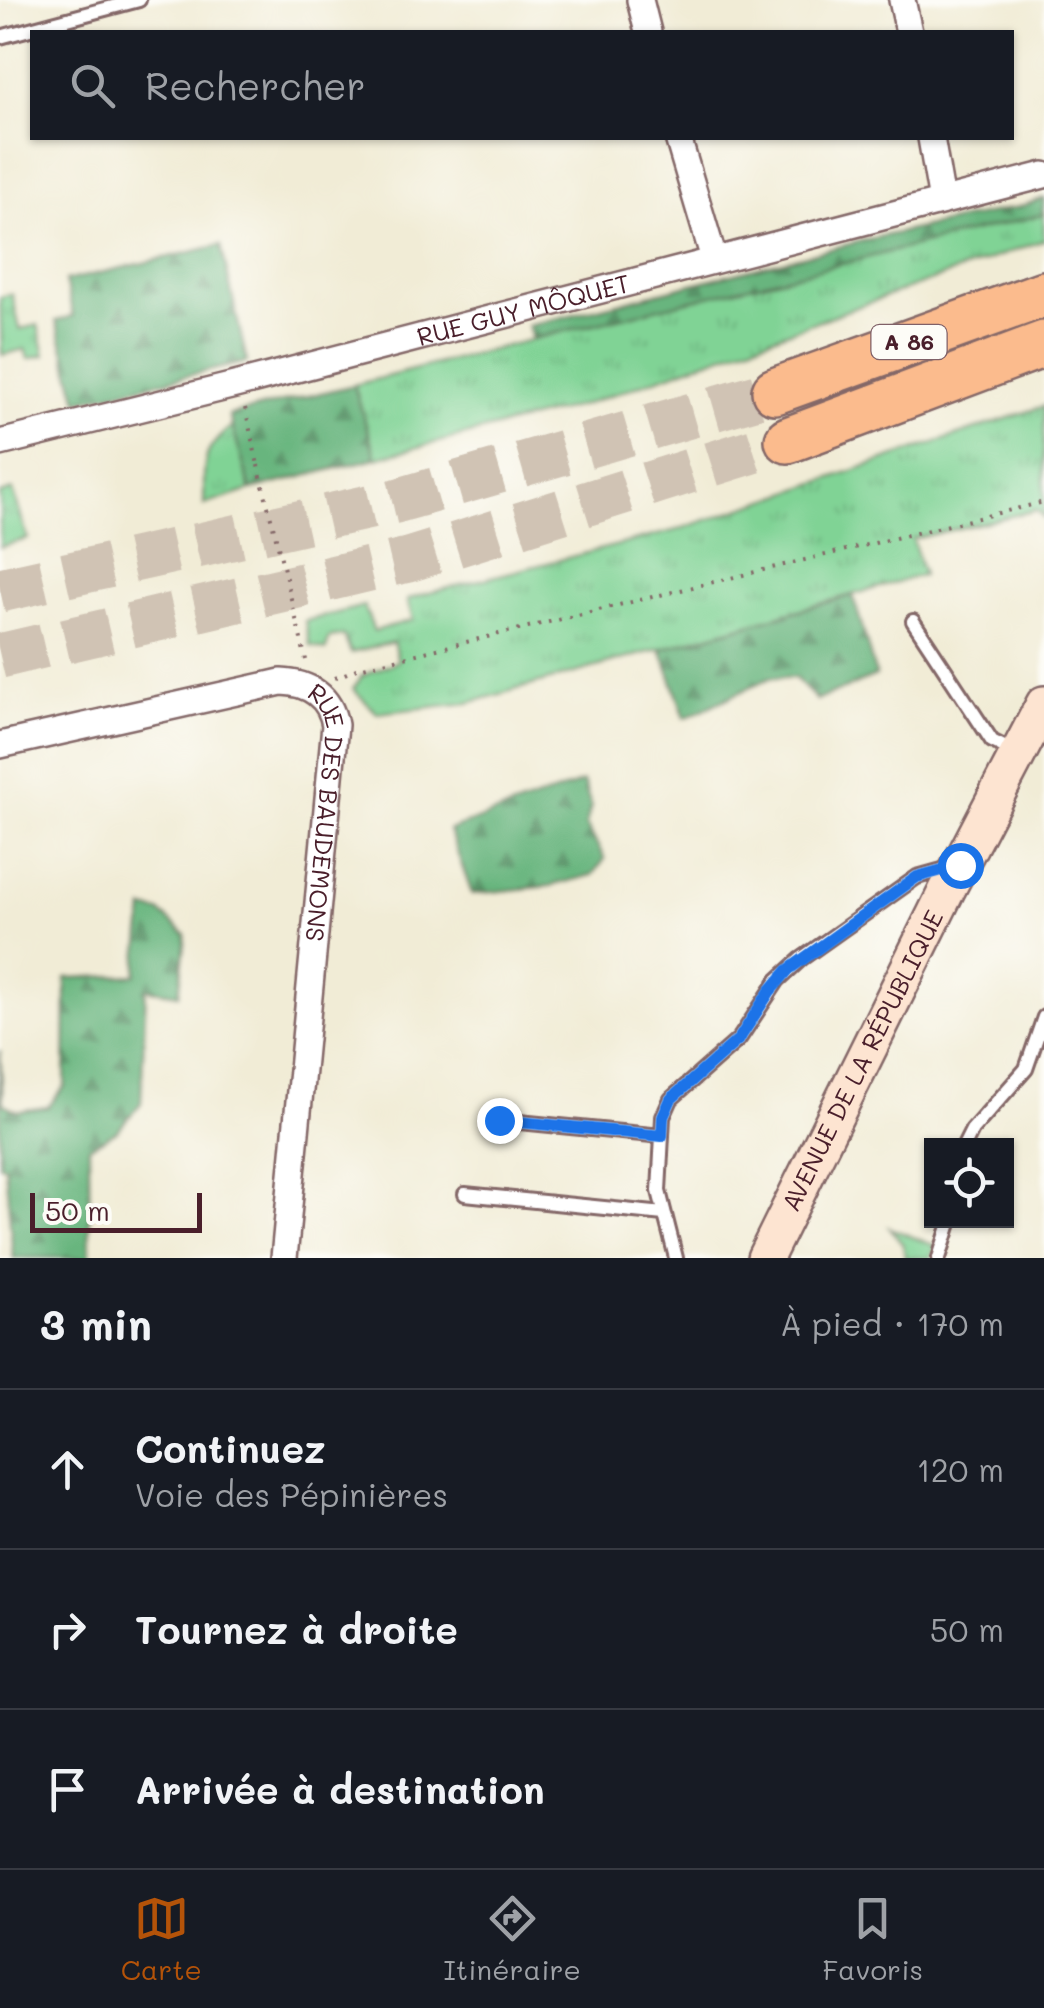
<!DOCTYPE html>
<html lang="fr">
<meta charset="utf-8">
<style>
:root{--surface:#171b24;--page:#242831;--text:#f1f3f6;--muted:#9ea1a6;--line:#363941;--accent:#b45309}
body{margin:0;font-family:Mali,sans-serif;background:var(--page);color:var(--text)}
.controls{position:absolute;right:30px;bottom:30px;display:grid;overflow:hidden;border-radius:0px;box-shadow:0 2px 8px #0004}
.controls button{width:90px;height:90px;display:grid;place-items:center;padding:0;border:0;border-bottom:2px solid var(--line);background:var(--surface);color:var(--text);font:50px sans-serif}
.scale{position:absolute;left:30px;bottom:25px;width:172px;box-sizing:border-box;padding-left:10px;border:5px solid #4a1f2b;border-top:0;font-size:28px;line-height:35px;white-space:nowrap;color:#4a1f2b;-webkit-text-stroke:8px #fdfcf7;paint-order:stroke}
.stop{position:absolute;width:30px;height:30px;margin:-22px;border:8px solid #1a73e8;border-radius:50%;background:#fff}
.stop.end{background:#1a73e8;border-color:#fff;box-shadow:0 2px 10px #0008}
.list{margin:0;padding:0;list-style:none}
h2{display:flex;justify-content:space-between;align-items:center;height:130px;margin:0;padding:0 40px;font-size:42px}
h2 small{font-size:32px;font-weight:400;color:var(--muted)}
.list li{display:grid;grid-template-columns:65px 1fr auto;gap:30px;align-items:center;box-sizing:border-box;height:160px;padding:0 40px;border-top:2px solid var(--line)}
.list b{display:block;font-size:38px;white-space:nowrap}
.list p{margin:0;font-size:32px;white-space:nowrap;color:var(--muted)}
.list em{font-size:32px;font-style:normal;color:var(--muted)}
.icon{flex:none;width:55px;height:55px;fill:none;stroke:currentColor;stroke-width:2;stroke-linecap:round;stroke-linejoin:round}
.map{position:relative;flex:none;width:1044px;height:1258px;overflow:hidden}
.search{position:absolute;background:var(--surface);box-shadow:0 2px 8px #0004;left:30px;right:30px;top:30px;height:110px;display:flex;align-items:center;gap:25px;box-sizing:border-box;padding:0 35px;border-radius:0px;color:var(--muted);font-size:38px}
.sheet{height:610px;background:var(--surface)}
nav{display:flex;justify-content:space-around;align-items:center;box-sizing:border-box;height:140px;border-top:2px solid var(--line);background:var(--surface);font-size:28px;color:var(--muted)}
nav a{display:grid;justify-items:center;gap:5px}
nav .on{color:var(--accent)}
.map>svg:first-child{display:block}
.grass{fill:url(#grass-tufts);stroke:#657960;stroke-width:2.5}
.forest{fill:url(#forest-firs);stroke:#596a54;stroke-width:2.5}
.lines{fill:none;stroke-linecap:round;stroke-linejoin:round}
.highway-tunnel{stroke:#d0c3b4;stroke-width:45;stroke-dasharray:45 22;stroke-linecap:butt}
.lane-casing{stroke:#846767;stroke-width:18}
.street-casing{stroke:#846767;stroke-width:30}
.secondary-casing{stroke:#846767;stroke-width:40}
.highway-casing{stroke:#846767;stroke-width:50}
.path{stroke:#846767;stroke-width:4;stroke-dasharray:2.5 8;stroke-linecap:butt}
.lane{stroke:#fff;stroke-width:12}
.street{stroke:#fff;stroke-width:25}
.secondary{stroke:#fde4d1;stroke-width:35}
.highway{stroke:#fbbb8d;stroke-width:45}
.path-bridge{stroke:#846767;stroke-width:4;stroke-dasharray:2.5 8;stroke-linecap:butt}
.route{stroke:#1a73e8;stroke-width:12}
.labels{text-anchor:middle;stroke-width:8;stroke-linejoin:round;paint-order:stroke}
.shield{fill:#fdfcf7;stroke:#806168;stroke-width:2.5}
.shield-label{font-size:22px;font-weight:bold;fill:#4a1f2b}
.street-label{font-size:25px;fill:#4a1f2b;stroke:#fdfcf7}
</style>
<div class="map">
<svg width="1044" height="1258" viewBox="0 0 1044 1258">
<defs>
<pattern id="grass-tufts" width="24" height="20" patternUnits="userSpaceOnUse" patternTransform="scale(2.5)"><rect width="24" height="20" fill="#80d395"/><path d="M3 7l-1-3M5 7V3M7 7l1-3M15 17l-1-3M17 17v-4M19 17l1-3" fill="none" stroke="#70b581"/></pattern>
<pattern id="forest-firs" width="22" height="20" patternUnits="userSpaceOnUse" patternTransform="scale(2.5)"><rect width="22" height="20" fill="#68b57e"/><path d="M5 1l3.5 6h-7zM16 11l3.5 6h-7z" fill="#589367"/></pattern>
</defs>
<rect width="100%" height="100%" fill="#fdfcf7"/>
<filter id="ink" filterUnits="userSpaceOnUse"><feTurbulence type="fractalNoise" baseFrequency=".01" numOctaves="2"/><feDisplacementMap in="SourceGraphic" scale="20" xChannelSelector="R" yChannelSelector="G"/><feConvolveMatrix kernelMatrix="1 2 1 2 8 2 1 2 1" color-interpolation-filters="sRGB"/></filter>
<filter id="wash" filterUnits="userSpaceOnUse"><feTurbulence type="fractalNoise" baseFrequency=".0048" numOctaves="4" result="noise"/><feDisplacementMap in="SourceGraphic" scale="40" xChannelSelector="R" yChannelSelector="G"/><feGaussianBlur stdDeviation="2.25" result="paint"/><feColorMatrix in="noise" values="0 0 0 0 0 0 0 0 0 0 0 0 0 0 0 0 0 1.4 0 .05"/><feComposite in="paint" operator="in"/></filter>
<g filter="url(#wash)">
<rect width="100%" height="100%" fill="#f1ecd6"/>
<path class="grass" d="M 1044,214 L 1044,240 L 586,404 L 376,458 L 354,385 L 670,304 Z
M 12,294 L 20,329 L 38,325 L 45,355 L 28,359 L 25,349 L 2,355 L 0,297 Z
M 1044,406 L 1044,519 L 1037,510 L 913,539 L 923,575 L 468,703 L 377,713 L 353,689 L 362,676 L 398,661 L 393,642 L 351,653 L 344,636 L 329,638 L 326,650 L 310,646 L 305,621 L 364,606 L 374,631 L 413,620 L 407,600 L 421,595 L 677,530 Z
M 232,426 L 251,490 L 204,505 C 205,464 198,453 232,426 Z
M 13,490 L 28,539 L 0,547 L 0,494 Z
M 890,1228 L 936,1246 L 931,1258 L 905,1258 L 903,1245 Z"/>
<path class="forest" d="M 1044,198 L 1042,215 L 532,339 L 528,326 L 869,239 L 1019,207 Z
M 221,245 L 247,362 L 78,401 L 56,321 L 73,316 L 65,281 Z
M 354,385 L 376,458 L 251,490 L 229,415 Z
M 853,595 L 876,676 L 817,700 L 795,678 L 770,678 L 685,718 L 661,649 Z
M 583,782 L 591,806 L 586,825 L 605,859 L 593,875 L 550,886 L 472,894 L 449,830 Z
M 144,909 L 160,912 L 186,935 L 179,994 L 146,989 L 141,1103 L 117,1131 L 89,1147 L 90,1258 L 13,1258 L 5,1166 L 0,1165 L 0,1050 L 3,1104 L 18,1111 L 48,1107 L 65,1086 L 66,978 L 136,975 Z"/>
</g>
<g filter="url(#ink)">
<g class="lines">
<path class="highway-tunnel" d="M 0,590 L 396,501 L 775,391
M 0,656 L 408,560 L 788,440"/>
<defs>
<path id="lane" d="M 0,37 L 139,0
M 913,621 L 992,741 L 1016,753
M 499,1120 L 662,1136
M 964,1146 L 972,1130 L 1026,1069 L 1044,1017
M 465,1194 L 664,1214
M 676,1258 L 659,1191 L 663,1117 L 671,1099 L 739,1039 L 778,980 L 801,959 L 917,877 L 953,867
M 939,1258 L 951,1220"/>
<g id="street">
<path d="M 640,0 L 648,32"/>
<path d="M 902,0 L 909,32"/>
<path d="M 678,138 L 714,259"/>
<path d="M 931,138 L 942,201"/>
<path id="s1" d="M 0,443 L 239,384 L 1044,175"/>
<path id="s2" d="M 0,745 L 281,682 C 309,683 330,696 335,725 L 284,1258"/>
</g>
<g id="secondary">
<path id="s3" d="M 765,1258 L 947,890 L 1044,704"/>
</g>
<path id="highway" d="M 775,391 L 1044,294
M 788,440 L 1044,344"/>
</defs>
<use href="#lane" class="lane-casing"/>
<use href="#street" class="street-casing"/>
<use href="#secondary" class="secondary-casing"/>
<use href="#highway" class="highway-casing"/>
<path class="path" d="M 245,408 L 258,465
M 298,627 L 307,664
M 335,678 L 359,668 L 1044,502"/>
<use href="#lane" class="lane"/>
<use href="#street" class="street"/>
<use href="#secondary" class="secondary"/>
<use href="#highway" class="highway"/>
<path class="path-bridge" d="M 258,465 L 298,627"/>
</g>
</g>
<g class="lines" filter="url(#ink)">
<path class="route" d="M 499,1120 L 662,1136 L 663,1117 L 671,1099 L 739,1039 L 770,991 L 788,970 L 917,877 L 960,865"/>
</g>
<g class="labels">
<rect class="shield" x="871.5" y="325" width="75" height="34" rx="8"/>
<g class="shield-label">
<text x="909" y="350">A 86</text>
</g>
<g class="street-label">
<text dy="9" stroke="none"><textPath href="#s1" startOffset="540">RUE GUY MÔQUET</textPath></text>
<text dy="9" stroke="none"><textPath href="#s2" startOffset="450">RUE DES BAUDEMONS</textPath></text>
<text dy="9" stroke="none"><textPath href="#s3" startOffset="220">AVENUE DE LA RÉPUBLIQUE</textPath></text>
</g>
</g>
</svg>
<div class="controls">
<button><svg class="icon" aria-label="locate" viewBox="0 0 24 24"><circle cx="12" cy="12" r="6"/><path d="M12 2v4M12 18v4M2 12h4M18 12h4"/></svg></button>
</div>
<div class="scale">50 m</div>
<div class="stop" style="left:960px;top:865px"></div>
<div class="stop end" style="left:499px;top:1120px"></div>
<div class="search"><svg class="icon" aria-label="search" viewBox="0 0 24 24"><circle cx="10" cy="10" r="6"/><path d="M15 15l6 6"/></svg>Rechercher</div>
</div>
<section class="sheet">
<h2>3 min<small>À pied · 170 m</small></h2>
<ul class="list">
<li><svg class="icon" aria-label="ahead" viewBox="0 0 24 24"><path d="M12 20V5M6 11l6-6 6 6"/></svg><div><b>Continuez</b><p>Voie des Pépinières</p></div><em>120 m</em></li>
<li><svg class="icon" aria-label="right" viewBox="0 0 24 24"><path d="M7 20v-9h11M14 6l5 5-5 5"/></svg><div><b>Tournez à droite</b></div><em>50 m</em></li>
<li><svg class="icon" aria-label="arrive" viewBox="0 0 24 24"><path d="M6 21V4h12l-3 4 3 4H6"/></svg><div><b>Arrivée à destination</b></div></li>
</ul>
</section>
<nav>
<a class="on"><svg class="icon" aria-label="map" viewBox="0 0 24 24"><path d="M3 6l6-2 6 2 6-2v14l-6 2-6-2-6 2zM9 4v14M15 6v14"/></svg>Carte</a>
<a><svg class="icon" aria-label="directions" viewBox="0 0 24 24"><path d="M12 3l9 9-9 9-9-9zM9 14v-3h6M13 9l2 2-2 2"/></svg>Itinéraire</a>
<a><svg class="icon" aria-label="saved" viewBox="0 0 24 24"><path d="M7 4h10v16l-5-4-5 4z"/></svg>Favoris</a>
</nav>
